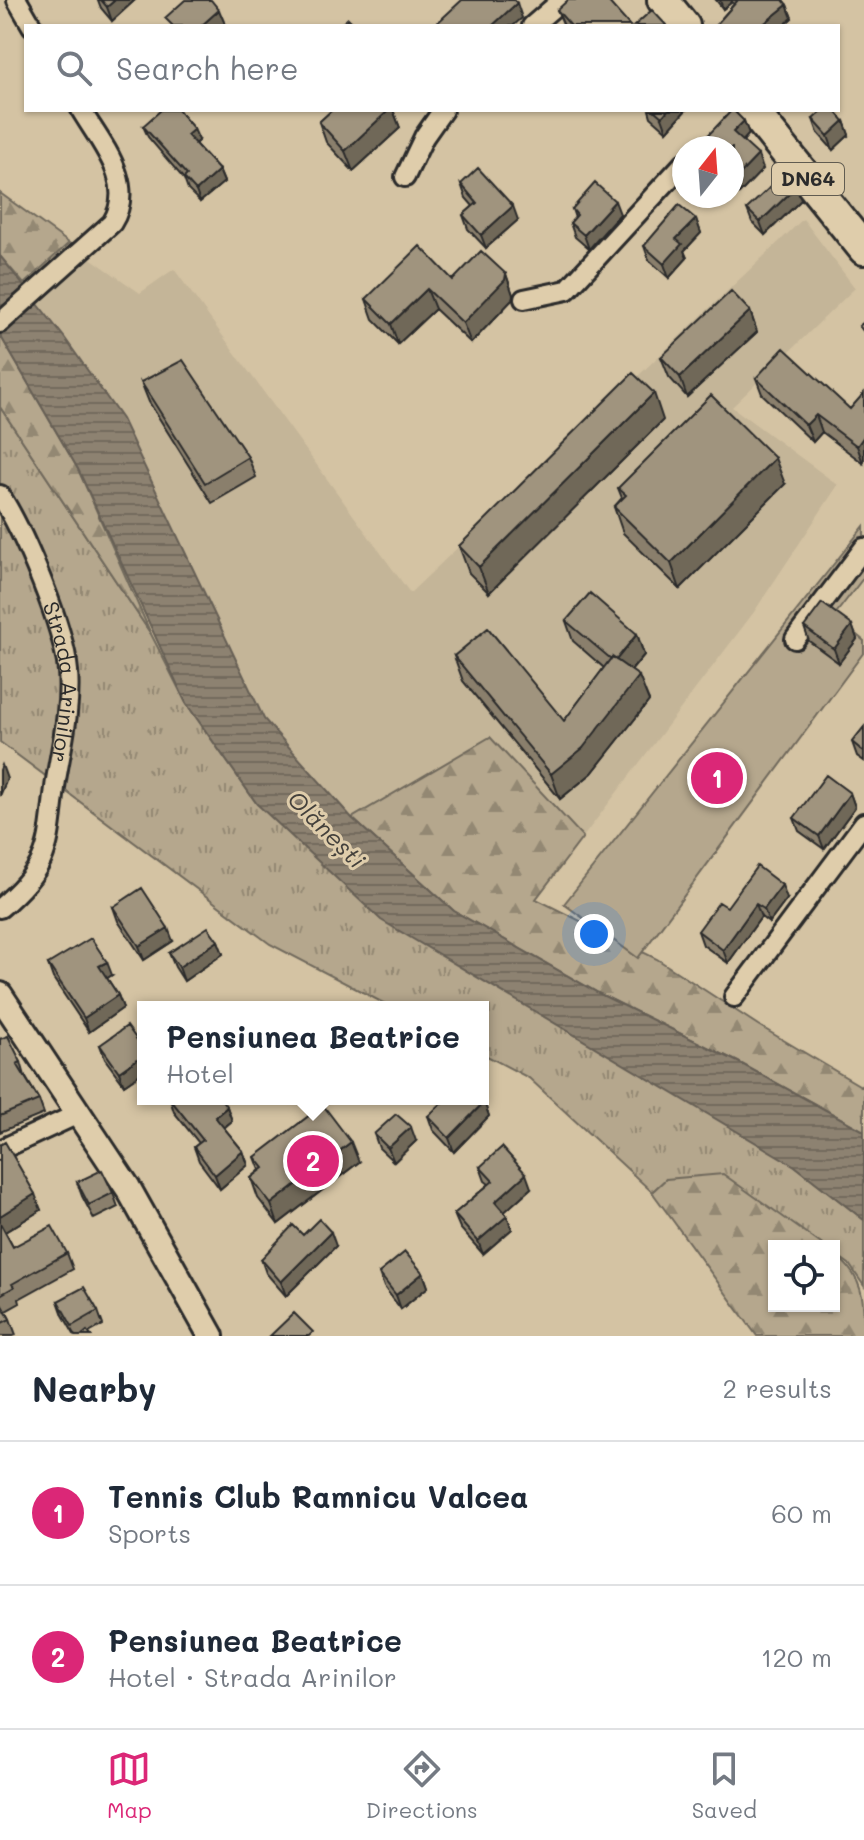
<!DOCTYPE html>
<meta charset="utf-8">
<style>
:root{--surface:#fff;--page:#f2f2f3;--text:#1f2937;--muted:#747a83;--line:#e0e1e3;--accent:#db2777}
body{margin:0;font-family:Mali,sans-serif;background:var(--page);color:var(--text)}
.controls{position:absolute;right:24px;bottom:24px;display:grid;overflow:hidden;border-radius:0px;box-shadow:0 2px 6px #0004}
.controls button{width:72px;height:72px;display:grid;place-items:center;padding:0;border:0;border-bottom:2px solid var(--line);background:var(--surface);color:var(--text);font:40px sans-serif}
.compass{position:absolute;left:672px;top:136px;width:72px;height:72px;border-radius:50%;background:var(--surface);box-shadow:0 2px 6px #0004;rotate:17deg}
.you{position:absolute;left:594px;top:934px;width:28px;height:28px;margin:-20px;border:6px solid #fff;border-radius:50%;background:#1a73e8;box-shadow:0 0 0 12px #1a73e833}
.badge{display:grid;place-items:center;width:52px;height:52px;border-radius:50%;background:var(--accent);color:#fff;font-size:26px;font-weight:700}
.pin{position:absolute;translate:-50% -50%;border:4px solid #fff;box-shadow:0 2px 8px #0006}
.popup{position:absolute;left:137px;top:1001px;width:352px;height:104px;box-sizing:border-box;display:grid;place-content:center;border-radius:0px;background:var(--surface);filter:drop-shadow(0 2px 6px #0005);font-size:26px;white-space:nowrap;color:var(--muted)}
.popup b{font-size:30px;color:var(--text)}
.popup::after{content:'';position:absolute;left:50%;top:100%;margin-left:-16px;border:16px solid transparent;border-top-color:var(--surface)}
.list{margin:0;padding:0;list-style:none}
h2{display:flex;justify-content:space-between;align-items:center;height:104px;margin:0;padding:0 32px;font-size:34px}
h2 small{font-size:26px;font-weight:400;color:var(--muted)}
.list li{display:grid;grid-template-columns:52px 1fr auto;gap:24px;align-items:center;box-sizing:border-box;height:144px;padding:0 32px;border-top:2px solid var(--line)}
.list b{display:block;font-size:30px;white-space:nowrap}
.list p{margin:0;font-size:26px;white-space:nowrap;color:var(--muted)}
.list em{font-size:26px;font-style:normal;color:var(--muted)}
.icon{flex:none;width:44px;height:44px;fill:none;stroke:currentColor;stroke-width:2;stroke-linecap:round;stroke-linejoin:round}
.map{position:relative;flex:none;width:864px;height:1336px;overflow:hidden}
.search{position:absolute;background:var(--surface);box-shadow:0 2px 6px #0004;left:24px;right:24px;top:24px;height:88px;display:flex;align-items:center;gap:20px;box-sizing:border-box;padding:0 28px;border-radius:0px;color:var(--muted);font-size:30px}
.sheet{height:392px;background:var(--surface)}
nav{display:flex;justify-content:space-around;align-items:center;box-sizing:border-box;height:112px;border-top:2px solid var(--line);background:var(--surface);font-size:22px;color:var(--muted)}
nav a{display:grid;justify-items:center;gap:4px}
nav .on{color:var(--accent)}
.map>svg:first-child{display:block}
.built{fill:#c4b598}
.grass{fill:url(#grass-tufts);stroke:#70695c;stroke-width:2}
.forest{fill:url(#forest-firs);stroke:#70695c;stroke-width:2}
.park{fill:#b5a78d;stroke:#70695c;stroke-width:2}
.water{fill:url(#water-rules);stroke:#665f55;stroke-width:2}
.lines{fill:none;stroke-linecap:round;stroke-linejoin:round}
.minor-casing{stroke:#2b2b2b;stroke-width:24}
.tertiary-casing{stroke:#2b2b2b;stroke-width:30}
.primary-casing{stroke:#2b2b2b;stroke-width:36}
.minor{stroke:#dfcdab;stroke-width:18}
.tertiary{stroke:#dfcdab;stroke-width:24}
.primary{stroke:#dfcdab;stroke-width:30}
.wall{fill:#8a7f6c;stroke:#2b2b2b;stroke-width:2}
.shaded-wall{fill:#706858;stroke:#2b2b2b;stroke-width:2}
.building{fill:#a0947e;stroke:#2b2b2b;stroke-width:2}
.labels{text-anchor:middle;stroke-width:6;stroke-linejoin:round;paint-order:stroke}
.shield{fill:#dfcdab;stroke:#615c51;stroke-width:2}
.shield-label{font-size:20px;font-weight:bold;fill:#2b2b2b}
.street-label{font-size:22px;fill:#2b2b2b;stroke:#dfcdab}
.water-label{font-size:24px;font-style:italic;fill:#44413c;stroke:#dfcdab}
</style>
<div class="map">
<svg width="864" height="1336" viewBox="0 0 864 1336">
<defs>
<pattern id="grass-tufts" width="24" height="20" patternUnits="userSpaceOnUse" patternTransform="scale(2)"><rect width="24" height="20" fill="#b5a78d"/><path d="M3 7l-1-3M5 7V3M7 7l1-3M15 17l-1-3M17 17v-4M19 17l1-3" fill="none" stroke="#938873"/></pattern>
<pattern id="forest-firs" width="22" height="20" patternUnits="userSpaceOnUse" patternTransform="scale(2)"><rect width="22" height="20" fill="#b5a78d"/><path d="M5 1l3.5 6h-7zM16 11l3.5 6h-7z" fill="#938873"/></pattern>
<pattern id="water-rules" width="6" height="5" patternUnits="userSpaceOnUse" patternTransform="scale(2)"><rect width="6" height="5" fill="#8d8271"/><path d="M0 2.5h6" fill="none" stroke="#736b5d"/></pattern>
</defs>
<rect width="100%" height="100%" fill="#d4c3a3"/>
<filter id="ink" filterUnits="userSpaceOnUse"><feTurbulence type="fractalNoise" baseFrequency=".0125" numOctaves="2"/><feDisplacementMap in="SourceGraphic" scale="16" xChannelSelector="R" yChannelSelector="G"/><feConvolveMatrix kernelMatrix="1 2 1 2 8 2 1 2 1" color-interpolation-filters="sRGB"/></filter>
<g filter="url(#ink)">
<path class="built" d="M 803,219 L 855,288 L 732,407 L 838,485 L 754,612 L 583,837 L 490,737 L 352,818 L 264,719 L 122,419 L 24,284 L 69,243 L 140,293 L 174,269 L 410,593 Z"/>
<path class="grass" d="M 0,407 L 151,634 L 186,703 L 257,804 L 795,1166 L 864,1220 L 864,1286 L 849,1264 L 834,1253 L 834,1246 L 824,1246 L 666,1179 L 652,1192 L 529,1078 L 483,1054 L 483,1007 L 391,1007 L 270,944 L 0,742 Z"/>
<path class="forest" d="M 0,193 L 69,243 L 24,284 L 0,256 Z
M 0,335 L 78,469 L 151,634 L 0,407 Z
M 490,737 L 583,837 L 536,899 L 657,959 L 758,1025 L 864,1088 L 864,1131 L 738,1062 L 600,994 L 454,911 L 352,818 Z
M 723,1174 L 824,1246 L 774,1246 L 774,1306 L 834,1306 L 834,1253 C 864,1278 864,1297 864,1336 L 757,1336 L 652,1192 L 666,1179 Z"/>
<path class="park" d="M 864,526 L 864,577 L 834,616 L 864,641 L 864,652 L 638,958 L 564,904 Z"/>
<path class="water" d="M 0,256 L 64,337 L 122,419 L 264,719 L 352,818 L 454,911 L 600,994 L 738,1062 L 864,1131 L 864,1220 L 795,1166 L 381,920 L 257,804 L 186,703 L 78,469 L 0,335 Z"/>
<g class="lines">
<defs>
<g id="minor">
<path d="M 17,0 L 32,26"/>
<path d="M 532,26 L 562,0"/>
<path d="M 405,177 L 424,137 L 443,110"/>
<path d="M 524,299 L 567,290 L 684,163"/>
<path d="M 0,323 L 112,223 C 137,183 101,144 81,110"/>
<path id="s1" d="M 0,495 C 24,532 64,627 68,671 C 71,708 62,744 56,780 C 47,846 54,862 0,908"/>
<path d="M 795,639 L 864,548"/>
<path d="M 734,997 L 864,823"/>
<path d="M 0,1150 L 80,1113"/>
</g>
<path id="tertiary" d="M 0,995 L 128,1188 L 211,1336"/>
<path id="primary" d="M 663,0 L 684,26
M 752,110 L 864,249"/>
</defs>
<use href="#minor" class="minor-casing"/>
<use href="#tertiary" class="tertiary-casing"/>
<use href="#primary" class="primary-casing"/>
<use href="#minor" class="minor"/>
<use href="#tertiary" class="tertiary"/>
<use href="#primary" class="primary"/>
</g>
<path class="wall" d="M 98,0 L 135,0 L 112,21 L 101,8 Z
M 716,0 L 783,0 L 787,5 L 792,18 L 783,26 L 715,26 L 734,4 L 732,2 L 723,9 Z
M 557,10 L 630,26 L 564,26 Z
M 332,110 L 393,110 L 400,128 L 353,171 L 326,142 L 319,122 Z
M 649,110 L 686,110 L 667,131 L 651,117 Z
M 813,119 L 844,121 L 849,135 L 833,150 L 818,133 Z
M 744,121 L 749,134 L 743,141 L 763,169 L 739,194 L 732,187 L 732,148 Z
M 143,126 L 199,140 L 195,144 L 219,170 L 224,182 L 200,202 L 188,190 L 184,179 L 148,137 Z
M 461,184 L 518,220 L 486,248 L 468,229 L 463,215 L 473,206 L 466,198 Z
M 796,187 L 801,200 L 765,235 L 752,222 L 747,209 Z
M 572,209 L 620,214 L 589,249 L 575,237 L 570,223 L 575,218 Z
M 696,219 L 701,233 L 684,251 L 687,258 L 669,278 L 649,260 L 644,246 Z
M 506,274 L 513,295 L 512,300 L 471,343 L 435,309 L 398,344 L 373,319 L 366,299 L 453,280 Z
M 750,311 L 757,332 L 687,397 L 669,377 L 661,357 Z
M 756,378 L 850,409 L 863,463 L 822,432 L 813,442 L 762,394 Z
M 141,382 L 248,457 L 256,477 L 212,503 L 149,402 Z
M 663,420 L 489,593 L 469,573 L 459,546 Z
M 785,484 L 680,589 L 623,533 L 614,507 L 622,498 L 618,488 Z
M 566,621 L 637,634 L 644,655 L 631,671 L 649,701 L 592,773 L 560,799 L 463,681 L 454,656 L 564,721 L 604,668 L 573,641 Z
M 852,625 L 857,639 L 839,663 L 809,641 L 804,627 Z
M 864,727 L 864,761 L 857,756 L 852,742 Z
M 850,793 L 855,807 L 824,849 L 799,831 L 794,818 Z
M 787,899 L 769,923 L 761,917 L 728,963 L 703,945 L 698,931 L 727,907 Z
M 113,907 L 173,941 L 144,960 L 118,921 Z
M 218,941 L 223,954 L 184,981 L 175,967 L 169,953 Z
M 48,964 L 112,975 L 107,978 L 118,995 L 123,1008 L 89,1032 L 53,978 Z
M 0,1039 L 21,1062 L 25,1076 L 39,1100 L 44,1114 L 0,1132 Z
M 100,1045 L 143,1048 L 143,1072 L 124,1085 L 105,1059 Z
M 170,1099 L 227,1107 L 232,1121 L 224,1128 L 243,1151 L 248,1165 L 220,1189 L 199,1161 L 194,1147 L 199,1143 L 174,1112 Z
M 484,1102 L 489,1116 L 454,1152 L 433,1130 L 428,1116 Z
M 374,1134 L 416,1141 L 394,1162 L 379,1148 Z
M 0,1145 L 41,1210 L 5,1232 L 13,1247 L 67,1253 L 73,1269 L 19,1299 L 20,1303 L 6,1311 L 10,1319 L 16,1335 L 13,1336 L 0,1336 Z
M 255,1157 L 359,1162 L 278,1224 L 258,1198 L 251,1178 L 260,1170 Z
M 480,1167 L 531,1188 L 504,1212 L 512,1229 L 483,1254 L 460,1228 L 454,1214 L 489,1184 L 485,1181 Z
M 77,1182 L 113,1193 L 118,1207 L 94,1219 L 82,1196 Z
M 303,1235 L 336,1246 L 286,1296 L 266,1273 L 261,1259 Z
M 379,1273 L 423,1273 L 428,1287 L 401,1309 L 384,1287 Z
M 58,1301 L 98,1311 L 103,1325 L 89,1333 L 91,1336 L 75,1336 L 63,1315 Z"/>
<path class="shaded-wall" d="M 115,0 L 135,0 L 112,21 L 107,7 Z
M 720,0 L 731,0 L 732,2 L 723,9 Z
M 517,3 L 522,18 L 513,26 L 492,26 Z
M 787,5 L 792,18 L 783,26 L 761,26 Z
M 219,10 L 225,24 L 222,26 L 201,26 Z
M 389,110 L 393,110 L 400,128 L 353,171 L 345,151 Z
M 668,110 L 686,110 L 667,131 L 662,117 Z
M 744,121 L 749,134 L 738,146 L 733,132 Z
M 844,121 L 849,135 L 833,150 L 828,136 Z
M 194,129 L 199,140 L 191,147 L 187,135 Z
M 758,155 L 763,169 L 739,194 L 734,180 Z
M 219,170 L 224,182 L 200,202 L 196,191 Z
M 796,187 L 801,200 L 765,235 L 760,222 Z
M 615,201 L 620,214 L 589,249 L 584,235 Z
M 513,206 L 518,220 L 486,248 L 481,235 Z
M 696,219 L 701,233 L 684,251 L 687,258 L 669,278 L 664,264 L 676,239 Z
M 506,274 L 513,295 L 512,300 L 471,343 L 463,323 Z
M 427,289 L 435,309 L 398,344 L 391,324 Z
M 750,311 L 757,332 L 687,397 L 680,377 Z
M 654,393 L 663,420 L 489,593 L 479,567 Z
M 816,415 L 822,432 L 813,442 L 806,425 Z
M 864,436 L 864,461 L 863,463 L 857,446 Z
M 775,458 L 785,484 L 680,589 L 671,563 Z
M 852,625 L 857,639 L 839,663 L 834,649 Z
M 637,634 L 644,655 L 621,682 L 614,662 Z
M 639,676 L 649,701 L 592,773 L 560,799 L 551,774 Z
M 2,765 L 7,779 L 0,796 L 0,770 Z
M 850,793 L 855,807 L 824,849 L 819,836 Z
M 782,885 L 787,899 L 769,923 L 764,909 Z
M 756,904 L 761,917 L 728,963 L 723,950 Z
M 168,928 L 173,941 L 144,960 L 139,946 Z
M 218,941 L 223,954 L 184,981 L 179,967 Z
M 107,962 L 112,975 L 104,980 L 99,966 Z
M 118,995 L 123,1008 L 89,1032 L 84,1018 Z
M 143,1055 L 143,1072 L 124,1085 L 119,1072 Z
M 484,1102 L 489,1116 L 454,1152 L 449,1138 Z
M 227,1107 L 232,1121 L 220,1130 L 215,1117 Z
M 411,1127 L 416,1141 L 394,1162 L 388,1148 Z
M 351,1142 L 359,1162 L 278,1224 L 271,1204 Z
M 243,1151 L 248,1165 L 220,1189 L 215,1175 Z
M 526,1174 L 531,1188 L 500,1216 L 495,1202 Z
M 35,1194 L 41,1210 L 3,1233 L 0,1225 L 0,1216 Z
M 507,1216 L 512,1229 L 483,1254 L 478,1241 Z
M 331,1232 L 336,1246 L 286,1296 L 281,1282 Z
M 423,1273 L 428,1287 L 401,1309 L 396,1295 Z"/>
<path class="building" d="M 101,0 L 115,0 L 107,7 Z
M 185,0 L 211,0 L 219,10 L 201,26 L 173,26 L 165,18 Z
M 462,0 L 514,0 L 517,3 L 492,26 L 434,26 Z
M 568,0 L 607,0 L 630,26 L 571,26 L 557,10 Z
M 738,0 L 783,0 L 787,5 L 761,26 L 715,26 Z
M 652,10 L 667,26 L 634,26 Z
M 348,18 L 356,26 L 339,26 Z
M 161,110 L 178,110 L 194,129 L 187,135 L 219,170 L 196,191 L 184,178 L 187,175 L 143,126 Z
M 332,110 L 389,110 L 345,151 L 319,122 Z
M 654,110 L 668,110 L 662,117 Z
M 732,110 L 733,110 L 744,121 L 733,132 L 758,155 L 734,180 L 732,178 L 732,148 L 696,148 Z
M 823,110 L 835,110 L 844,121 L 828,136 L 813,119 Z
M 478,168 L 513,206 L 481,235 L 463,215 L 477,203 L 461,184 Z
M 784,174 L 796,187 L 760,222 L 747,209 Z
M 595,183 L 615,201 L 584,235 L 570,223 L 577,215 L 572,209 Z
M 679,205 L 696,219 L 676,239 L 682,244 L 664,264 L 644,246 Z
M 420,246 L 453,280 L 481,251 L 506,274 L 505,280 L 463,323 L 427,289 L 391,324 L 366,299 Z
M 731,291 L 750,311 L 680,377 L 661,357 Z
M 864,322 L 864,332 L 859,326 Z
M 784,348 L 850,409 L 864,393 L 864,436 L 857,446 L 816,415 L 806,425 L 756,378 Z
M 183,360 L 248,457 L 205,483 L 141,382 Z
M 633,373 L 654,393 L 479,567 L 459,546 Z
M 711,395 L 775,458 L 671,563 L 614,507 L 626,495 L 618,488 Z
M 590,593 L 637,634 L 616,660 L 612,657 L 611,659 L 566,621 Z
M 822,603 L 852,625 L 834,649 L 804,627 Z
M 488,628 L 564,721 L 612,657 L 639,676 L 583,748 L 551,774 L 454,656 Z
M 864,727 L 864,752 L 852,742 Z
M 826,775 L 850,793 L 819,836 L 794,818 Z
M 757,866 L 782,885 L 764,909 L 756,904 L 723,950 L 698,931 L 719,902 L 727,907 Z
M 142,888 L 168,928 L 139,946 L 113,907 Z
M 208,927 L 218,941 L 179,967 L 169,953 Z
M 91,938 L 107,962 L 99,966 L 118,995 L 84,1018 L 48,964 Z
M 127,1026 L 143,1048 L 143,1055 L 119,1072 L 100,1045 Z
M 8,1036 L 21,1062 L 17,1064 L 39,1100 L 0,1116 L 0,1039 Z
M 170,1099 L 221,1099 L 227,1107 L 215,1117 L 243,1151 L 215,1175 L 194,1147 L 203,1140 Z
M 446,1099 L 480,1099 L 484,1102 L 449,1138 L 428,1116 Z
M 323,1105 L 351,1142 L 271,1204 L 251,1178 L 264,1168 L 255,1157 Z
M 396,1114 L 411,1127 L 388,1148 L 374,1134 Z
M 5,1142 L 35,1194 L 0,1216 L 0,1145 Z
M 502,1147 L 526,1174 L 495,1202 L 507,1216 L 478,1241 L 454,1214 L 493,1181 L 480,1167 Z
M 102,1170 L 113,1193 L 89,1205 L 77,1182 Z
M 319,1219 L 331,1232 L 281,1282 L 261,1259 L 293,1225 L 303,1235 Z
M 0,1223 L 13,1247 L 52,1226 L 67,1253 L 12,1284 L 14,1287 L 0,1295 Z
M 405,1252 L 423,1273 L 396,1295 L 379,1273 Z
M 84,1287 L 98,1311 L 72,1326 L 58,1301 Z
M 0,1302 L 10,1319 L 0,1324 Z
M 294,1313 L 313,1332 L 309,1336 L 270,1336 Z
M 87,1331 L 91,1336 L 81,1336 Z"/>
</g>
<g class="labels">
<rect class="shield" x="772" y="163" width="72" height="32" rx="6"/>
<g class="shield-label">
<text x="808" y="186">DN64</text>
</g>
<g class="street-label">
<text dy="8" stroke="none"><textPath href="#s1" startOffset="200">Strada Arinilor</textPath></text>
</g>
<g class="water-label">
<text transform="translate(326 830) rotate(45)" y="8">Olănești</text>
</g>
</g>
</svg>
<div class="controls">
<button><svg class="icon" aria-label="locate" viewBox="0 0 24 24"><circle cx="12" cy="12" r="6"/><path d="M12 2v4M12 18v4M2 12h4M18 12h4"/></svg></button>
</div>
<svg class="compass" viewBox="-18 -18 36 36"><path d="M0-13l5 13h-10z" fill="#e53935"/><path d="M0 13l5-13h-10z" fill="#747a83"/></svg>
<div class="you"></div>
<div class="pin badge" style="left:717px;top:778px">1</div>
<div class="pin badge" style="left:313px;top:1161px">2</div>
<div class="popup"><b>Pensiunea Beatrice</b>Hotel</div>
<div class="search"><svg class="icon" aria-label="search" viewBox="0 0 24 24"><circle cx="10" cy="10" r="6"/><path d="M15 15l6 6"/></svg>Search here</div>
</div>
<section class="sheet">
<h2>Nearby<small>2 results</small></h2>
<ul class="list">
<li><span class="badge">1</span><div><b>Tennis Club Ramnicu Valcea</b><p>Sports</p></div><em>60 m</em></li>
<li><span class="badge">2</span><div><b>Pensiunea Beatrice</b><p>Hotel · Strada Arinilor</p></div><em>120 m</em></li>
</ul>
</section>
<nav>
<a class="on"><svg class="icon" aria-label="map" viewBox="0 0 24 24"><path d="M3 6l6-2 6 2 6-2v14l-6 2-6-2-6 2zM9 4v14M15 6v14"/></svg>Map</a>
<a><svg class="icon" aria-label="directions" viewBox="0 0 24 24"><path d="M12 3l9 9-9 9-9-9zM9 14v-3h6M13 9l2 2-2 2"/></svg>Directions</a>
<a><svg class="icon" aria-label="saved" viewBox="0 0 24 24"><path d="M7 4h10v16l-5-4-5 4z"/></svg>Saved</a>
</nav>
